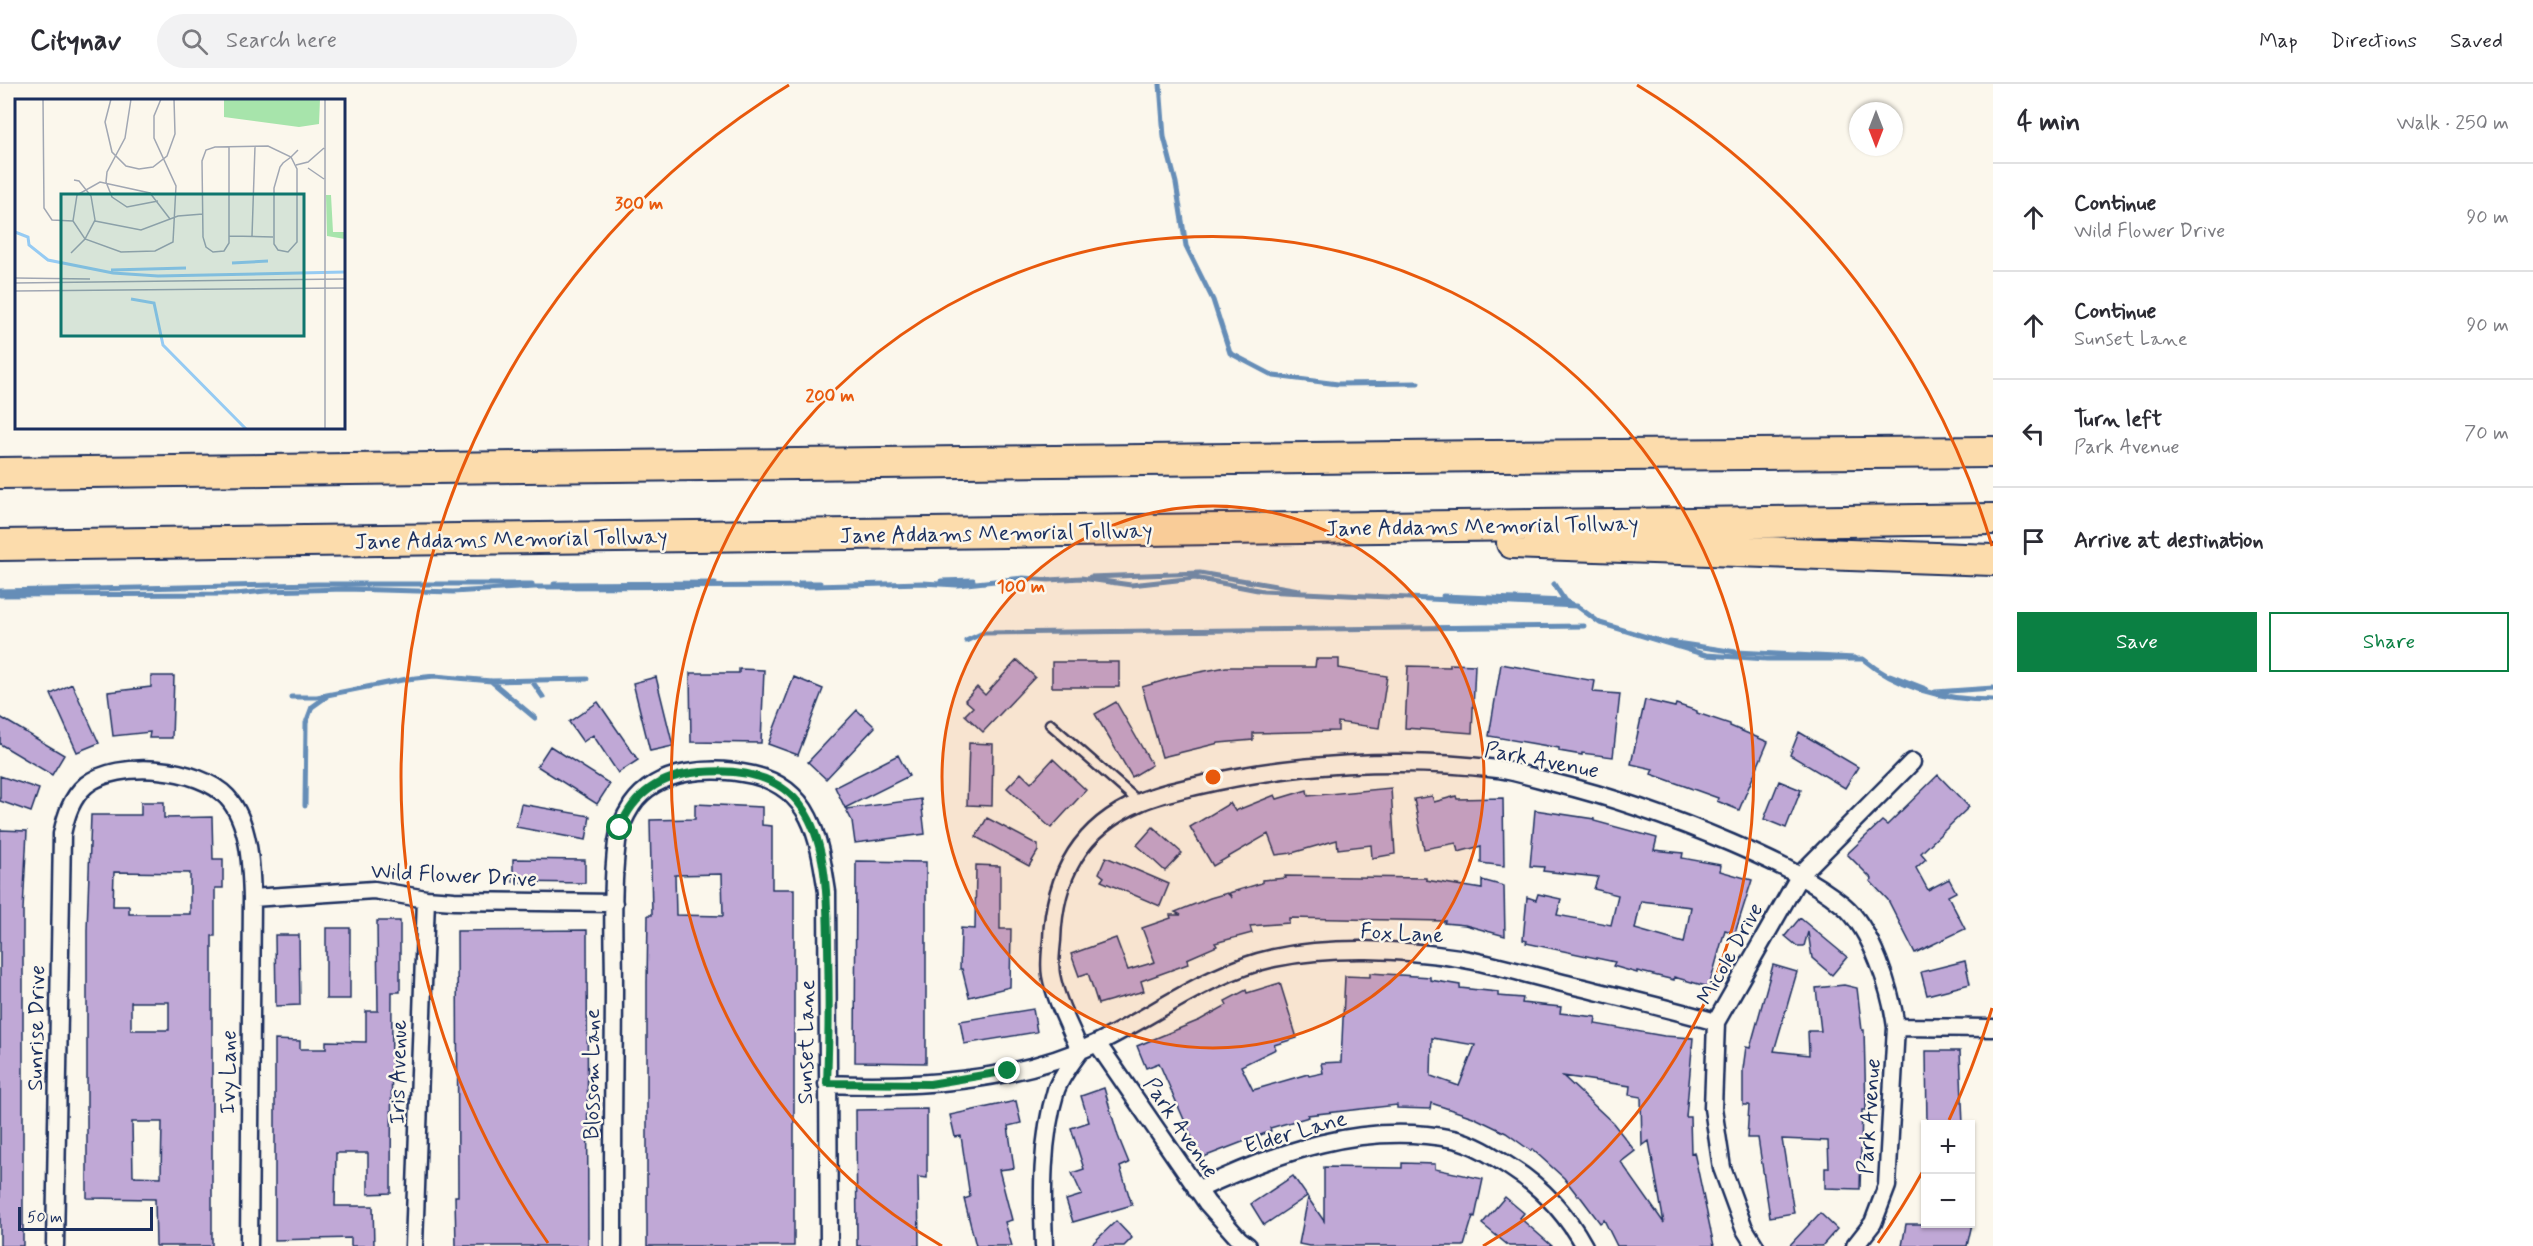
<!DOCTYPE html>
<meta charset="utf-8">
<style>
:root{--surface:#fff;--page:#f2f2f3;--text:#2b2b33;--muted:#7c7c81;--line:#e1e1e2;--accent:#0b8043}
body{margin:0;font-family:Mynerve,sans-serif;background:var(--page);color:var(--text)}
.controls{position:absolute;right:18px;bottom:18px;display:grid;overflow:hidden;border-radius:0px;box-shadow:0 2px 4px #0004}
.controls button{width:54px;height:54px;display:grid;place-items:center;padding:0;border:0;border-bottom:2px solid var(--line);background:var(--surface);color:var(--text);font:30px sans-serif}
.compass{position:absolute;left:1849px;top:18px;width:54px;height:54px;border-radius:50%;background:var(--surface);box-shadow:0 2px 4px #0004;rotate:180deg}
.scale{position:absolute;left:18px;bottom:15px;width:135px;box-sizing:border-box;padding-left:6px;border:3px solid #1b2f5e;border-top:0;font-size:16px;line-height:21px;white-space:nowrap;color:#1b2f5e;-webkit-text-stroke:4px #fbf7ec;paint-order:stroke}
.stop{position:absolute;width:18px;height:18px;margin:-14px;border:4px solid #0b8043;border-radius:50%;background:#fff}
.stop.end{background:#0b8043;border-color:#fff;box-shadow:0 2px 6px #0008}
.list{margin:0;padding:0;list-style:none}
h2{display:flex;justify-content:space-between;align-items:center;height:78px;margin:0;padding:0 24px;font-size:26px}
h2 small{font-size:20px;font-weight:400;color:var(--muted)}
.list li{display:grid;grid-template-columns:39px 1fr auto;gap:18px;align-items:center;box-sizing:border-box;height:108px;padding:0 24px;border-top:2px solid var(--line)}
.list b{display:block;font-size:22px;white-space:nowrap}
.list p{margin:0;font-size:20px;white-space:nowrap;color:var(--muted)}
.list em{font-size:20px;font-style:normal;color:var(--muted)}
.actions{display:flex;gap:12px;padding:18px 24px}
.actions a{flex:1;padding:14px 0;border:2px solid var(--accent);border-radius:0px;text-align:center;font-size:21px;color:var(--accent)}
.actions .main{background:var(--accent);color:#fff}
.icon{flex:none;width:33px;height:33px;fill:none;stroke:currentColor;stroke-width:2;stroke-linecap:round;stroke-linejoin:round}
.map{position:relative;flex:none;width:1993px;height:1162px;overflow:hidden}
header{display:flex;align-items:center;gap:36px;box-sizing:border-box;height:84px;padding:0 30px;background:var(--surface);border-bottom:2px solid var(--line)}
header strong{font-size:28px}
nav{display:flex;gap:33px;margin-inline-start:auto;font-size:21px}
.search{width:420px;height:54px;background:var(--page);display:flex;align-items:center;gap:15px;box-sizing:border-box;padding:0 21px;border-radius:33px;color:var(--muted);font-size:22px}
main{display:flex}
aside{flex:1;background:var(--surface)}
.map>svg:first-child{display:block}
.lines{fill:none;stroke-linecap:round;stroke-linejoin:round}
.stream{stroke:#658db7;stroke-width:5}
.building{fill:#c0a8d6;stroke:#1b2f5e;stroke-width:1.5;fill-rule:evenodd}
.service-casing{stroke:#1b2f5e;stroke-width:13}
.minor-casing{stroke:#1b2f5e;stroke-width:21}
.motorway-casing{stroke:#1b2f5e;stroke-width:34}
.service{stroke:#fbf7ec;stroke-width:8}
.minor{stroke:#fbf7ec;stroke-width:16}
.motorway{stroke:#fcdcac;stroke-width:30}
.route{stroke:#0b8043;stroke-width:8}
.ring{fill:none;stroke:#e8590c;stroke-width:3}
.labels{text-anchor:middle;stroke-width:5;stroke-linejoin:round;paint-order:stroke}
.street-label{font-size:22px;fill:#1b2f5e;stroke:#fbf7ec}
.inset-river{fill:none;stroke:#96cbf3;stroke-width:3}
.inset-road{fill:none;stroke:#a1a7b3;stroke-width:1.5}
.view{fill:#0f766e;fill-opacity:0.15;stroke:#0f766e;stroke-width:3}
.inset-edge{fill:none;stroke:#1b2f5e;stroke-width:3}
.centre{fill:#e8590c;stroke:#fbf7ec;stroke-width:3}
.ring-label{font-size:18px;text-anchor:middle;font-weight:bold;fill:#e8590c;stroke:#fbf7ec;stroke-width:5;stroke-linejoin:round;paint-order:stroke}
</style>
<header>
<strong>Citynav</strong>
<div class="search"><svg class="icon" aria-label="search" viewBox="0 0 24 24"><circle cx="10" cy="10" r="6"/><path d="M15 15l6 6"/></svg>Search here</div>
<nav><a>Map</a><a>Directions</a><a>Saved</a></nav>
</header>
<main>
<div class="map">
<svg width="1993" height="1162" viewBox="0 0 1993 1162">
<rect width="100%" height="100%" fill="#fbf7ec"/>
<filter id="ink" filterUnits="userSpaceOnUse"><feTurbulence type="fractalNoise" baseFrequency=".0167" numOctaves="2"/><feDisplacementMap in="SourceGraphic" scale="12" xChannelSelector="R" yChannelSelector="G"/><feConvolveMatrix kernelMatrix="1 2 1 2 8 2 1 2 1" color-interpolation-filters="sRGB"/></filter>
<g filter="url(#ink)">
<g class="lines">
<path class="stream" d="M 1160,0 L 1164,53 L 1176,99 L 1186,162 L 1213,216 L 1230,269 L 1274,292 L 1338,300 L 1418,299
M 1090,493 L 1200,489 L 1299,506
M 941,497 L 973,496
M 800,499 L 820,499
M 554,500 L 715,499
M 1554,500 L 1565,517
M 0,507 L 317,500 L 532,500
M 0,511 L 236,510 L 265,507 L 346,505 L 453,508 L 535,503 L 814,502 L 922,499 L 957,501 L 1023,494 L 1049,496 L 1081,494 L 1131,501 L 1195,494 L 1263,507 L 1577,522 L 1600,539 L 1706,571 L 1767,575 L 1863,575 C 1900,606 1945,616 1993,616
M 1443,512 L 1565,517 L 1573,521
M 966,557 L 983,549 L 1584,542
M 1670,558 L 1736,568 L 1855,574
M 1890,591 L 1926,605
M 491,597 L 535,634
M 532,597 L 543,613
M 1935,608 L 1993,604
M 291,613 L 317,613 L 407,595 L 435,592 L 491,597 L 587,595
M 305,722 L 306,639 L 312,623 L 326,613"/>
</g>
<path class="building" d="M 1316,575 L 1339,575 L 1339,584 L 1387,592 L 1379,644 L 1338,638 L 1338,647 L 1253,649 L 1253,656 L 1219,659 L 1162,673 L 1142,603 L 1179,592 L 1226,583 L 1315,583 Z
M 1017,576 L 1035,593 L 983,648 L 965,631 L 973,623 L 965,616 L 977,603 L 985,611 Z
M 1052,578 L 1119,578 L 1119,603 L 1052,603 Z
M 1450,580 L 1475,581 L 1472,649 L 1405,644 L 1408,582 L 1450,583 Z
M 1501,580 L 1595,597 L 1593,608 L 1620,610 L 1613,673 L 1582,669 L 1582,671 L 1559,667 L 1559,664 L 1489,652 Z
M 739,585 L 764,586 L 761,659 L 691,658 L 690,589 L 739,589 Z
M 151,592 L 174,592 L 172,654 L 149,654 L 150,648 L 113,652 L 108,608 L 151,603 Z
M 656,593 L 673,662 L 650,667 L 633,599 Z
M 794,593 L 823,605 L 798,671 L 768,660 Z
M 72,600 L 99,659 L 77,668 L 51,610 Z
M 1645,616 L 1675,623 L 1676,620 L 1697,627 L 1697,629 L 1730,640 L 1730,642 L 1768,658 L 1739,726 L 1717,717 L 1718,714 L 1651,690 L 1653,685 L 1631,680 Z
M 598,618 L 638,676 L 618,689 L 593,651 L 583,658 L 569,638 Z
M 1116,618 L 1152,681 L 1132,693 L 1095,630 Z
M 857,626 L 875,643 L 826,695 L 808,678 Z
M 0,633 L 64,671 L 52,691 L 0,660 Z
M 1799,648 L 1858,683 L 1845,704 L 1790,671 Z
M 969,659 L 993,660 L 992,722 L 967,721 Z
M 550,662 L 610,700 L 597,720 L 537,682 Z
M 898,671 L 909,692 L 845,724 L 835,703 Z
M 1053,675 L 1086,706 L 1051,744 L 1007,704 L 1021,689 L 1031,699 Z
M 1938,691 L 1969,723 L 1921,769 L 1926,775 L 1916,784 L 1928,806 L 1949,795 L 1956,808 L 1948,812 L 1965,845 L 1915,869 L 1888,816 L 1870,797 L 1872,795 L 1847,770 L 1882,737 L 1887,741 Z
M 0,692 L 39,705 L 31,728 L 0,717 Z
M 1779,697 L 1801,706 L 1786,744 L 1764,735 Z
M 1391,704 L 1395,770 L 1372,774 L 1371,761 L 1338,765 L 1337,756 L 1292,769 L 1276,771 L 1268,750 L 1213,782 L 1190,743 L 1230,719 L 1235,727 L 1275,711 L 1277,715 L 1307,706 L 1308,712 Z
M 1432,712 L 1434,718 L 1456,712 L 1457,715 L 1503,714 L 1504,782 L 1481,779 L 1481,762 L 1458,768 L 1456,759 L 1424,765 L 1414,715 Z
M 921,715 L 925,750 L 855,759 L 852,737 L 846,725 Z
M 141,718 L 164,718 L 164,734 L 212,733 L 213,775 L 223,775 L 223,804 L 215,804 L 215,852 L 212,852 L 212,1162 L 156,1162 L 155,1115 L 87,1114 L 87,846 L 91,731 L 141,731 ZM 114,788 L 190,789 L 190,830 L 129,830 L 129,822 L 113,822 ZM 131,918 L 169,918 L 169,946 L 131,946 ZM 132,1038 L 162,1038 L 161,1093 L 133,1092 Z
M 521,720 L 590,732 L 586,756 L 516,743 Z
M 695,720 L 762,723 L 762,741 L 772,742 L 772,805 L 794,805 L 794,1162 L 647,1162 L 647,899 L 648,831 L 652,831 L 650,736 L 695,735 ZM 722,790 L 723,832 L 676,831 L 675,791 Z
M 1535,726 L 1594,735 L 1594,737 L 1657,754 L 1654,766 L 1683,769 L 1682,774 L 1721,781 L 1720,787 L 1752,796 L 1735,849 L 1725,846 L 1709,903 L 1674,893 L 1674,896 L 1637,887 L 1637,889 L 1613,882 L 1615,878 L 1526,859 L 1527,857 L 1523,856 L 1527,813 L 1536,816 L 1538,810 L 1561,815 L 1557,831 L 1611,841 L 1618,811 L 1594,805 L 1598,793 L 1543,787 L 1544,783 L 1530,782 ZM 1641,817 L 1691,823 L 1684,859 L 1635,845 Z
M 987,734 L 1038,761 L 1038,767 L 1029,782 L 976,753 Z
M 1153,743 L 1182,769 L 1165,787 L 1137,761 Z
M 0,746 L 27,747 L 23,826 L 23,1162 L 0,1162 Z
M 1106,773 L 1169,800 L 1160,822 L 1101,797 L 1104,793 L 1099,789 Z
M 513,775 L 585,776 L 585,799 L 513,798 Z
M 856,777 L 926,778 L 926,979 L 855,978 Z
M 976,781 L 1000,782 L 1000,845 L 1011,845 L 1010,903 L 969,913 L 962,885 L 960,885 L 961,844 L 975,845 Z
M 1285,792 L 1426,794 L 1426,796 L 1482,805 L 1482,796 L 1504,802 L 1505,852 L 1465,841 L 1444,839 L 1445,837 L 1289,834 L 1289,839 L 1250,842 L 1252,849 L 1215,859 L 1217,862 L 1187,875 L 1188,880 L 1141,897 L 1144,907 L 1098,920 L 1088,889 L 1079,892 L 1071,870 L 1116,854 L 1128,886 L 1155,878 L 1142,844 L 1171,834 L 1170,831 L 1181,831 L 1175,828 L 1210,814 L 1227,809 L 1232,814 L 1229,809 L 1262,799 L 1262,796 L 1286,794 Z
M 1800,834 L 1847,873 L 1832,891 L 1812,874 L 1808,848 L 1804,862 L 1797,862 L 1785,852 Z
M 377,837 L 400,837 L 400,908 L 392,908 L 391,1109 L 368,1110 L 368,1069 L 336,1069 L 335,1122 L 373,1122 L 374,1162 L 351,1162 L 351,1154 L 275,1156 L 275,956 L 300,957 L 300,965 L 326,965 L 326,957 L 366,958 L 366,927 L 378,927 Z
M 326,844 L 350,844 L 350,915 L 326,915 Z
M 587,846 L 588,1162 L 456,1162 L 455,1112 L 458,1112 L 457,847 Z
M 275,851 L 299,851 L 300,921 L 276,922 Z
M 1965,877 L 1970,900 L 1927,911 L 1921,888 Z
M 1773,881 L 1797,888 L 1774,967 L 1809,971 L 1808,947 L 1821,947 L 1816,904 L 1844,901 L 1857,904 L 1862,946 L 1864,946 L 1866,1026 L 1862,1026 L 1860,1105 L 1825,1104 L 1825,1084 L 1829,1084 L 1828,1057 L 1782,1055 L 1794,1129 L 1770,1133 L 1758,1054 L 1747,1054 L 1749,1021 L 1743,1021 L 1743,985 L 1746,963 L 1750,964 Z
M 1370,889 L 1430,893 L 1430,896 L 1460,901 L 1460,904 L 1498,908 L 1498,912 L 1523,914 L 1522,919 L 1561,923 L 1560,929 L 1596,933 L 1595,940 L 1664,952 L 1693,954 L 1686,1033 L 1690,1033 L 1691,1069 L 1694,1068 L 1714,1162 L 1617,1162 L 1604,1136 L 1600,1139 L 1579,1111 L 1578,1112 L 1564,1094 L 1532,1065 L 1531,1067 L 1506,1049 L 1473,1033 L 1431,1019 L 1430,1025 L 1397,1024 L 1397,1021 L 1308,1031 L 1309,1033 L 1270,1044 L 1271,1047 L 1201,1074 L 1159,979 L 1146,984 L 1137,962 L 1200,936 L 1227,921 L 1225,917 L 1246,906 L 1247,909 L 1280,899 L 1297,954 L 1274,961 L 1276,965 L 1241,982 L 1253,1006 L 1308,990 L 1309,992 L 1323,989 L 1321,979 L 1341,978 L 1345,892 L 1370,893 ZM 1432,954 L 1475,961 L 1459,1002 L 1431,992 ZM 1563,992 L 1630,1002 L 1629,1011 L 1641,1013 L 1642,1062 L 1649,1057 L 1664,1139 L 1621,1078 L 1635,1067 L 1613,1039 Z
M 1033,925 L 1037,948 L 964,960 L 960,937 Z
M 1926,967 L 1960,967 L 1963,1041 L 1927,1041 Z
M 1104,1004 L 1118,1052 L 1129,1079 L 1120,1083 L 1132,1121 L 1073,1138 L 1066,1116 L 1082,1111 L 1072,1089 L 1084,1085 L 1071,1044 L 1089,1038 L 1081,1012 Z
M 1016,1017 L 1021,1039 L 1008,1042 L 1014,1084 L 999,1086 L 1012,1136 L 1005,1138 L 1012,1162 L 976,1162 L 964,1115 L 970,1113 L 961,1052 L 955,1053 L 950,1031 Z
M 927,1025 L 927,1094 L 918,1093 L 919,1162 L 857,1162 L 856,1026 Z
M 1402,1079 L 1435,1080 L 1435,1085 L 1483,1095 L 1475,1133 L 1473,1132 L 1464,1162 L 1309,1162 L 1299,1160 L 1308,1114 L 1324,1137 L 1324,1083 L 1402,1084 Z
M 1293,1092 L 1307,1112 L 1264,1141 L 1251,1120 Z
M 1505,1113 L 1524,1129 L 1520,1134 L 1552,1162 L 1509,1162 L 1482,1140 Z
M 1820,1129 L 1837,1145 L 1822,1162 L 1789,1162 Z
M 1116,1137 L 1132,1154 L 1124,1162 L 1090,1162 Z
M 1906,1140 L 1972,1140 L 1967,1162 L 1902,1162 Z"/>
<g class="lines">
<defs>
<path id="service" d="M 1050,640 L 1139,718"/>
<path id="minor" d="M 252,814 L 374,806 L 426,815 L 454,817 L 614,819
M 1896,943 L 1993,944
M 1097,959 L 1207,1119 L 1239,1155 L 1248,1162
M 827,1000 C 912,1004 1016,998 1095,960 C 1154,932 1209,888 1274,874 C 1332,862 1402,865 1459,874 C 1492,880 1526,890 1559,898 C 1611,911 1664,923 1716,938
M 1197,1106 C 1278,1068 1362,1037 1453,1055 C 1473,1059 1493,1072 1510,1083 C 1542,1103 1566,1129 1584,1162
M 55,1162 L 62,750 C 66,732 71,714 86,701 C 118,675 199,683 227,713 C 250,738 251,782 252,814 L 249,1162
M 414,1162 L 426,815
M 613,1162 C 613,1077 613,993 614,908 C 614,859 611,807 617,758 C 619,744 625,732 632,721 C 657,684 714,682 753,691 C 813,705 819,757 827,808 L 829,1162
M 1044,1162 C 1042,1111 1041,1055 1056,1006 C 1061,992 1072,978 1080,967 C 1070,942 1056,918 1051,891 C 1049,880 1051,867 1052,856 C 1054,792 1079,744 1140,718 C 1158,710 1178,706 1196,702 C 1290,679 1402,673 1498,685 C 1517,688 1536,694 1555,699 C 1617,714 1672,734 1731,759 C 1770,776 1810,794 1843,821 C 1872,845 1891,907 1896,943 L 1887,1102 L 1873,1139 L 1855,1162
M 1755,1162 L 1744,1144 L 1722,1084 L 1713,1024 L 1716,938 L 1800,791 L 1912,678"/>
<path id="motorway" d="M 0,389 L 1491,372 L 1993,368
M 1512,459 L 1993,476
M 0,461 L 1993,435"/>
</defs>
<use href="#service" class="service-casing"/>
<use href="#minor" class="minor-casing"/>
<use href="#motorway" class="motorway-casing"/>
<use href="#service" class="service"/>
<use href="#minor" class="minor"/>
<use href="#motorway" class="motorway"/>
</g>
</g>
<g class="lines" filter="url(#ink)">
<path class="route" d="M 620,744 C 634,708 663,691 701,688 C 822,678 827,768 828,862 C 829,908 829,954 827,999 L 930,1000 L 1008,987"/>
</g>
<circle cx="1213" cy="693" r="271" fill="#e8590c" fill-opacity=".12"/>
<g class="ring">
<circle cx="1213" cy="693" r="271"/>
<path d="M942 1162A541 541 0 1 1 1483 1162"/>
<path d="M1992 924A812 812 0 0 1 1949 1036M1923 1087A812 812 0 0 1 1878 1159M548 1159A812 812 0 0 1 789 1M1637 1A812 812 0 0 1 1992 462"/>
</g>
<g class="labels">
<g class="street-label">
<text transform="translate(1482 441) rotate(-1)" y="8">Jane Addams Memorial Tollway</text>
<text transform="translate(996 448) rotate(-1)" y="8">Jane Addams Memorial Tollway</text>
<text transform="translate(511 454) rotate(-1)" y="8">Jane Addams Memorial Tollway</text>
<text transform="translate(1542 675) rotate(11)" y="8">Park Avenue</text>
<text transform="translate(454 790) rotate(3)" y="8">Wild Flower Drive</text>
<text transform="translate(1402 848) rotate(3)" y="8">Fox Lane</text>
<text transform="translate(1729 869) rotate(-61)" y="8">Micole Drive</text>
<text transform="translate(35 944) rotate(-89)" y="8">Sunrise Drive</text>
<text transform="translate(805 958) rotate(-89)" y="8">Sunset Lane</text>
<text transform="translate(227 988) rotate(-89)" y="8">Ivy Lane</text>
<text transform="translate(397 988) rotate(-89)" y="8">Iris Avenue</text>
<text transform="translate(591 990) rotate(-90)" y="8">Blossom Lane</text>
<text transform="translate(1868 1032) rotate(-86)" y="8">Park Avenue</text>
<text transform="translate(1182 1043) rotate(56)" y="8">Park Avenue</text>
<text transform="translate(1295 1047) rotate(-16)" y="8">Elder Lane</text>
</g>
</g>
<g transform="translate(15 15)">
<rect width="330" height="330" fill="#fbf7ec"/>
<path d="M 209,0 L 305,0 L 304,25 L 284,28 L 209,18 ZM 311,96 L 316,96 L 318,133 L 330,133 L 330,140 L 312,137 Z" fill="#a7e4ab"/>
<path class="inset-river" d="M 0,133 L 13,138 L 14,146 L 33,161 L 98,174 L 143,177 L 330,173M 217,164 L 253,162M 96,171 L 171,169M 116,200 L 139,204 L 148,246 L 231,330"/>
<path class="inset-road" d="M 28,0 L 29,109 L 37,121 L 58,122M 96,0 L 90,23 L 97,53 L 111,67 L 124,70 L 138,68 L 152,57 L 160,35 L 159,0M 116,0 L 110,39 L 92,73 L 91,83 L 97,98 L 112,108 L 143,102M 146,0 L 139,17 L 139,39 L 161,87 L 158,143 L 140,152 L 106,153 L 70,140 L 58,122 L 62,96 L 85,83 L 135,94 L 155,120M 310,0 L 310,330M 214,48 L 214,144 L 209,152 L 198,153 L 191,148 L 188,138 L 187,62 L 191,51 L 200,48 L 253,47 L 276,58 L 282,70 L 282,143 L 273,153 L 263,151 L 259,145 L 259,89 L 265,68 L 268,64 L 276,58 L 283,51M 281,66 L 293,63 L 309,49M 293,69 L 309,80M 80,122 L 126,131 L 163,117 L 188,115M 214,137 L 258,138M 237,137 L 240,47M 56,154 L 70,140 L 80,121 L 76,97 L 64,82 L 59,81M 0,179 L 75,180M 0,184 L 330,180M 0,192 L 330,189"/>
<path class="view" d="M 46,95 L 289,95 L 289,237 L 46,237 Z"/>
<rect width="330" height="330" class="inset-edge"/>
</g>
<circle cx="1213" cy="693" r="9" class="centre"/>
<g class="ring-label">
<text x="639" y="125">300 m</text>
<text x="830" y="317">200 m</text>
<text x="1021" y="508">100 m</text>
</g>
</svg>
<div class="controls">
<button>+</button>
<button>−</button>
</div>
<svg class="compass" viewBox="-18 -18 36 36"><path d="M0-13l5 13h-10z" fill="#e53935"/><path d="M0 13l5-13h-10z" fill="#7c7c81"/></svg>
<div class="scale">50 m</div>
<div class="stop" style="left:620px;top:744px"></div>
<div class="stop end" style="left:1008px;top:987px"></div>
</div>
<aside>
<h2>4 min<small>Walk · 250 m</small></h2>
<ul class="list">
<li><svg class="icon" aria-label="ahead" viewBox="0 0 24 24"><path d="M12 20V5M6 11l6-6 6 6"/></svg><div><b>Continue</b><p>Wild Flower Drive</p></div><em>90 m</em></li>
<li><svg class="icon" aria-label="ahead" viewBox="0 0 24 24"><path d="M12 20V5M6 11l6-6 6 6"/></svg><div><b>Continue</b><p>Sunset Lane</p></div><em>90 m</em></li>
<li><svg class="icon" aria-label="left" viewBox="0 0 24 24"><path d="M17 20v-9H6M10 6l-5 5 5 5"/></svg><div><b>Turn left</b><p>Park Avenue</p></div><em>70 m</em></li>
<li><svg class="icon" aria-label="arrive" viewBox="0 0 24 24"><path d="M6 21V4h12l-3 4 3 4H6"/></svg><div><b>Arrive at destination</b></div></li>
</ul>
<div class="actions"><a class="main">Save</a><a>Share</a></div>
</aside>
</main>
